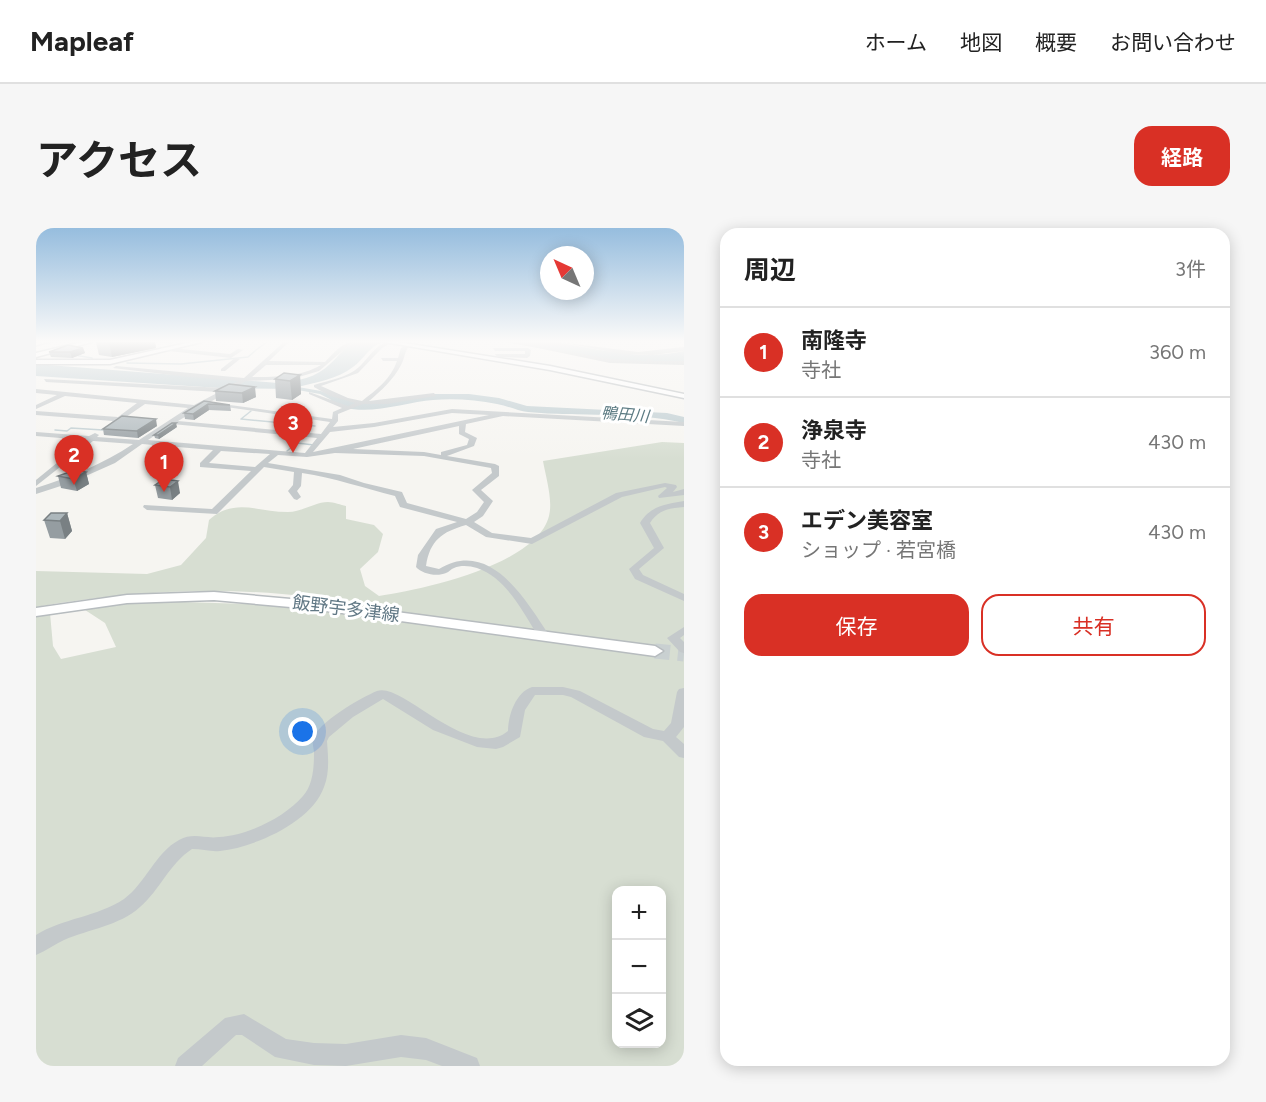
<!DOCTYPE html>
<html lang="ja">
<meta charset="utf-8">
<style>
:root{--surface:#fff;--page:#f6f6f6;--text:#222;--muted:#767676;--line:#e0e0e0;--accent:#d93025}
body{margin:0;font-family:Figtree,"Noto Sans JP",sans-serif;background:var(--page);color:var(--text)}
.controls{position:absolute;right:18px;bottom:18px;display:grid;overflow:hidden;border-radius:12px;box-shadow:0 3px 15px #0003}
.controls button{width:54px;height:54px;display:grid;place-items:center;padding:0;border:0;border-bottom:2px solid var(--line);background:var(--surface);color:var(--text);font:30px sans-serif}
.compass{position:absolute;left:504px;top:18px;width:54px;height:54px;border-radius:50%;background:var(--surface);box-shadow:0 3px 15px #0003;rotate:316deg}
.you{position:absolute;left:267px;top:504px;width:21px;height:21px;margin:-15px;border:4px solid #fff;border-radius:50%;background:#1a73e8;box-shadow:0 0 0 9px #1a73e833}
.badge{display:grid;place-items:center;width:39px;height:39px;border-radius:50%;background:var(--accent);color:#fff;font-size:20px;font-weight:700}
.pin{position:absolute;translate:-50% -50px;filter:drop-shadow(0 2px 3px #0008)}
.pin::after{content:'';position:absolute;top:32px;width:21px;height:18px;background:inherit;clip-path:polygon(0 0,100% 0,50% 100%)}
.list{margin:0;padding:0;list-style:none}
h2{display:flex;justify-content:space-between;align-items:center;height:78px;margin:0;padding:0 24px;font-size:26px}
h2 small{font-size:20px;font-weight:400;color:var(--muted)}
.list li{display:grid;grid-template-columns:39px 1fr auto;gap:18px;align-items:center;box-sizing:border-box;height:90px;padding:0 24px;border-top:2px solid var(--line)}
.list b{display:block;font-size:22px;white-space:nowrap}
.list p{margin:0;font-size:20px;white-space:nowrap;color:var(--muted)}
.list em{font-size:20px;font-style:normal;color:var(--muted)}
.actions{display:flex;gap:12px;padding:18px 24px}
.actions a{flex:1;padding:14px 0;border:2px solid var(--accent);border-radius:18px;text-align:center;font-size:21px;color:var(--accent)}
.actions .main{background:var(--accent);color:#fff}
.icon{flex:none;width:33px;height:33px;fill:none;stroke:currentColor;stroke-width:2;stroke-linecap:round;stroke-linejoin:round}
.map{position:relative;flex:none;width:648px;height:838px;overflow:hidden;border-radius:18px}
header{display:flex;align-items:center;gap:36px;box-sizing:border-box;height:84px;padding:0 30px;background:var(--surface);border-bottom:2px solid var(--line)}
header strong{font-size:28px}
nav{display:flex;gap:33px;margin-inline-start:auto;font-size:21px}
.intro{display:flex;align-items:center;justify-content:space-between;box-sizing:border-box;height:144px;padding:0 36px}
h1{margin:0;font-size:42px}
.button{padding:15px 27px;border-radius:18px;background:var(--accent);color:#fff;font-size:21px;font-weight:700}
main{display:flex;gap:36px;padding:0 36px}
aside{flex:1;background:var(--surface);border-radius:18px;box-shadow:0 3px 15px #0003}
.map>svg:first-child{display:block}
.green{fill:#d7ded2;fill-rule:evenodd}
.water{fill:#bccbcf}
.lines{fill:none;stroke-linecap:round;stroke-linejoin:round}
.stream{stroke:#bccbcf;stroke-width:1.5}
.river{fill:#bccbcf;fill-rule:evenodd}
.major-tunnel{stroke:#c9d0d1;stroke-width:15;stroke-dasharray:15 8;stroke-linecap:butt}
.major-casing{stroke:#b7bcbf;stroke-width:3}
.minor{fill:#c4c9cb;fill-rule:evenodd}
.major{fill:#fff;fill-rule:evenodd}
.wall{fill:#959da1}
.shaded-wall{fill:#798083}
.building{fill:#adb7bb;stroke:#798083;stroke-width:1.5}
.labels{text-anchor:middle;stroke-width:6;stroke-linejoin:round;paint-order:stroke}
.far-water-label{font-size:16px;font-style:italic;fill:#5c7b83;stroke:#fff}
.street-label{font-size:18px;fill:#617885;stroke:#fff}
</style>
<header>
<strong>Mapleaf</strong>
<nav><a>ホーム</a><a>地図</a><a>概要</a><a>お問い合わせ</a></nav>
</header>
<div class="intro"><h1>アクセス</h1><a class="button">経路</a></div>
<main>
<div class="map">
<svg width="648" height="838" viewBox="0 0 648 838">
<rect width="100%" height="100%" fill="#f6f5f1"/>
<path class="green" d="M 626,214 L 648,215 L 648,838 L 0,838 L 0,388 L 14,385 L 17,418 L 25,431 L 80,419 L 69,395 L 46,380 L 113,373 L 281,378 L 310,373 C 290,369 268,368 246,366 C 163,359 82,365 0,379 L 0,343 L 111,346 L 145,337 L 170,310 L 173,292 C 199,269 221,284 252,284 C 266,284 279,274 292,274 C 298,274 305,277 310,278 L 310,291 L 338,297 L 347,306 L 342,324 L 324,341 L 329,358 L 343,368 C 385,362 501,337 513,288 C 517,272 510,250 507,233 ZM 580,662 L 626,662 L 626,816 L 580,816 Z"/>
<path class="water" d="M 319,114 L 346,114 C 332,120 328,131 317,139 C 302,151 280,154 262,159 L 285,163 L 316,175 L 307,178 L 284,166 L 256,161 L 183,160 L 0,148 L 0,136 L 242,155 C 262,153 280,150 294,136 C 303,128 308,119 319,114 Z
M 468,114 C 484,114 502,112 519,114 C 563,121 603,133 648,123 L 648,133 L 584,134 Z"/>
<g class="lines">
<path class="stream" d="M 124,114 L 136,115
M 0,118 L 15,114
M 220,122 L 231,114
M 38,127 L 56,130 L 56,134
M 91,135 L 145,136 L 212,129 L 219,123
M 215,183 L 205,191 L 279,198
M 19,202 L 31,203 L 35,200 L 67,202
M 251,223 L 261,215 L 278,217"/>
<path class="river" d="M 396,166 L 433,166 L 463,170 L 491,178 L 631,185 L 648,189 L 648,195 C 597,183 544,189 492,184 C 482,183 472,178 461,176 C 441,172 418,170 397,172 C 367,174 320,193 294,172 L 299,169 L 336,176 Z"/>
<path class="major-tunnel" d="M 619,423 L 648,426"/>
<defs>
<path id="major" d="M 46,114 L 56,114 L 0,129 L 0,125 Z
M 155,114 L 166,114 L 74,136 L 0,136 L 0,132 L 74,132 Z
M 348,114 L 362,114 L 514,138 L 648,166 L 648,170 L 514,142 Z
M 178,364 L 277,373 L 619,418 L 627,423 L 619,428 L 277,381 L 178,372 L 91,375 L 0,388 L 0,380 L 91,367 Z"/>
</defs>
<use href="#major" class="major-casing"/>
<path class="minor" d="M 248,114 L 253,114 L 233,133 L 289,134 C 297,126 306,114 317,114 L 283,143 L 256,151 L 210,153 L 142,193 L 285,206 L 294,194 L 176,177 L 179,175 L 296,191 L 297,184 L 306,180 L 273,166 L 273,164 L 312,178 L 319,175 L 294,168 L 278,159 L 278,157 C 293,152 311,150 323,139 C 335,128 340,114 357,114 L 346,120 L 322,145 L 285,158 L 312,170 L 326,173 C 340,162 355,151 361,133 L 347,133 L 345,130 L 362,130 L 365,120 L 372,116 L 374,117 C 368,124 369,130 365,137 C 357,152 346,162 333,173 L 398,165 L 400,168 L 351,176 L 327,176 L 302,186 L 302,193 L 297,199 L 338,195 L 416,181 L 648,194 L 648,198 L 467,188 L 430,196 L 429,204 L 441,210 L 438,218 L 411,228 L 459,236 L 463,238 L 463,248 L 445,262 L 457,273 L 447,288 L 438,294 L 456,305 L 495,310 L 580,265 L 629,255 L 640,257 L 641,259 L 637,264 L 648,261 L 648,267 L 623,270 L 622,268 L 631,260 L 629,259 L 586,269 L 496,316 L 450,309 L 430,297 C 406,304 394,312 390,338 L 403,341 C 454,310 489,371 513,407 L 507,411 L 503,409 C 487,385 471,350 441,340 C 434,338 425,337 418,340 C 415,341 413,344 410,345 C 401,349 386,346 380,339 L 382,327 L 400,301 L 421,294 L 364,279 L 359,268 C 328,260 298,250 266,245 L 265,258 L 261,263 L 265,269 L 261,272 L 258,271 L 252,263 L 257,257 L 258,244 L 228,239 L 181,286 L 111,282 L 107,279 L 108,277 L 176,281 L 215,243 L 164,239 L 164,235 L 177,222 L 106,216 L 79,235 L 34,255 L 0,266 L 0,260 C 35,249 67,236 97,216 L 57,213 L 0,258 L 0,252 L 49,212 L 0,208 L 0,204 L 53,208 L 59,205 L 63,207 L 61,209 L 103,212 L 152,180 L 109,176 L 74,200 L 71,198 L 77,193 L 0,187 L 0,183 L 82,189 L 101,175 L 29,168 L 0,181 L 0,177 L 21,167 L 0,165 L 0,161 L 158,177 L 183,164 L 10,154 L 8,151 L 188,160 L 202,153 L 152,149 L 77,140 L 80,138 L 208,150 ZM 230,137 L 285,137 C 265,149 239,149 216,149 ZM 416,185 L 453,187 L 277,224 L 294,204 L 338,199 ZM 136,196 L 281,210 L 269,225 L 112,212 ZM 423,198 L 423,206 L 433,211 L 431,217 L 405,224 L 405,227 L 388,224 L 317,221 ZM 185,223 L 234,226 L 219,239 L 173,235 ZM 299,225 L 388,228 L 455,240 L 456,245 L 436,262 L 448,274 L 441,284 L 430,291 L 371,275 L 366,264 L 328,255 L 304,247 L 232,235 L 242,227 L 271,229 Z
M 473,114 L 483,114 L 574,131 L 610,133 L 612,130 L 617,133 L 648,133 L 648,137 L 574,135 Z
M 523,114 L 602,124 L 648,119 L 648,123 L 617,127 L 586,126 Z
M 126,119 L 194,126 L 202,121 L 207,122 L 195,130 L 124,122 Z
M 457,120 L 492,120 L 495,122 L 494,128 L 491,130 L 461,129 L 459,126 L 489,126 L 489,123 L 459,123 Z
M 199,130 L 204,131 L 189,143 L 185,143 L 185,141 Z
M 648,273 L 648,279 C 634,280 622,282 614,295 L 628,320 L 603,341 L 607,347 L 648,366 L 648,373 L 599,351 L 593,341 L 618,320 L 604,295 C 614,278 630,276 648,273 Z
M 648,399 L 648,407 L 644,410 L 648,414 L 648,425 L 644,424 L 631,410 Z
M 496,459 L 527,459 L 544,463 L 617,501 L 628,503 L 635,495 L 641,464 L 643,461 L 648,460 L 648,499 L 640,509 L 648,516 L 648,530 L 643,529 L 627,513 L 608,509 L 535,469 L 527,467 L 499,467 L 489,482 L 484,509 L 467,519 L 460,521 L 441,519 L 397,502 L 347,471 L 317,489 L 293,509 L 291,513 C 292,528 294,544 288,559 C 276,594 219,619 184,623 C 175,624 166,621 156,621 C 133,636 124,662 104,679 C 83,698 53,701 28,712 C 19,716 10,723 0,727 L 0,707 C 27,690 61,689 88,671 C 110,655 119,625 143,612 C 158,604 168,611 183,609 C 212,607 248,590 267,568 C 277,557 278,539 278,525 C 278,521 276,516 277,511 C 281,495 326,469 341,463 C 366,453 433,535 472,503 C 472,487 480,464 496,459 Z
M 208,786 L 250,811 L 278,815 L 310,816 L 365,807 L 390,810 L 441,830 L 444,838 L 406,838 L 390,832 L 365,829 L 310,838 L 278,837 L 239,829 L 206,807 L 200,807 L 166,838 L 139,838 L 142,830 L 189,790 Z"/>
<use href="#major" class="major"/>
</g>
<path class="wall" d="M 60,114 L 119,114 L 120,120 L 76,129 L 63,127 Z
M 47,120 L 49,125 L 36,130 L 15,129 L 13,124 Z
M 264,147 L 265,166 L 256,172 L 240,170 L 239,151 Z
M 193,156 L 220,169 L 207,175 L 180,173 L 179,163 Z
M 168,173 L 194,177 L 195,183 L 173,182 L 158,192 L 149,191 L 148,185 Z
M 121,198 L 102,210 L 68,207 L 67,201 Z
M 141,199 L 123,211 L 119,210 L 118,207 Z
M 50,244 L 53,256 L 41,263 L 25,260 L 22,248 Z
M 128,251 L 144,265 L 136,272 L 122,270 L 119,257 Z
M 31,285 L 36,303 L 29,311 L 14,310 L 8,292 Z"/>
<path class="shaded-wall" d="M 73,114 L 119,114 L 120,120 L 76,129 Z
M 47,120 L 49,125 L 36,130 L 34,124 Z
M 264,147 L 265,166 L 256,172 L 254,153 Z
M 219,159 L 220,169 L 207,175 L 206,165 Z
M 172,176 L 173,182 L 158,192 L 157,186 Z
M 120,191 L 121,198 L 102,210 L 101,203 Z
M 140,195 L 141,199 L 123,211 L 122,207 Z
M 50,244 L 53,256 L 41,263 L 37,251 Z
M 142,253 L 144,265 L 136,272 L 134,259 Z
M 31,285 L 36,303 L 29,311 L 24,293 Z"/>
<path class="building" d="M 32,117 L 47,120 L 34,124 L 13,124 Z
M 248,145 L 264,147 L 254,153 L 239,151 Z
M 193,156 L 219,159 L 206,165 L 179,163 Z
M 168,173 L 194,177 L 172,176 L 157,186 L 148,185 Z
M 86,188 L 120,191 L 101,203 L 67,201 Z
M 136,195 L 140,195 L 122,207 L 118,207 Z
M 39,242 L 50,244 L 37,251 L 22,248 Z
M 128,251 L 142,253 L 134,259 L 119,257 Z
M 15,285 L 31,285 L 24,293 L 8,292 Z"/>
<linearGradient id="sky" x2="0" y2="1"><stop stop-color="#96bdde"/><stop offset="0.49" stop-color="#fbfaf9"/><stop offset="1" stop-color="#fbfaf9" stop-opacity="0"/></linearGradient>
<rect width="648" height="231" fill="url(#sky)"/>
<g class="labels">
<g class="far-water-label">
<text transform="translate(589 186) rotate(5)" y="6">鴨田川</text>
</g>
<g class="street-label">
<text transform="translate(310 381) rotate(7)" y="6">飯野宇多津線</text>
</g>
</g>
</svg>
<div class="controls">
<button>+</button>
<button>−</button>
<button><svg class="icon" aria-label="layers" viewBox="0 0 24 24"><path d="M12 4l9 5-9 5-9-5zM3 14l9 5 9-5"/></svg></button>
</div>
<svg class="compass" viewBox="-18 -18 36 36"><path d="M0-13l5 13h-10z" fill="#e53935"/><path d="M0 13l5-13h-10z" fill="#767676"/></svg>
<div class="you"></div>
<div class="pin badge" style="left:128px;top:264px">1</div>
<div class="pin badge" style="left:38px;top:257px">2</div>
<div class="pin badge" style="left:257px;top:225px">3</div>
</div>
<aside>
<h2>周辺<small>3件</small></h2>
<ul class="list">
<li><span class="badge">1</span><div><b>南隆寺</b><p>寺社</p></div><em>360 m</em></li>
<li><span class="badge">2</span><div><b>浄泉寺</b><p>寺社</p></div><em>430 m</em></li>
<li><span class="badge">3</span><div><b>エデン美容室</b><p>ショップ · 若宮橋</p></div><em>430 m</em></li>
</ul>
<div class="actions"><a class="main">保存</a><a>共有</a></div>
</aside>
</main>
